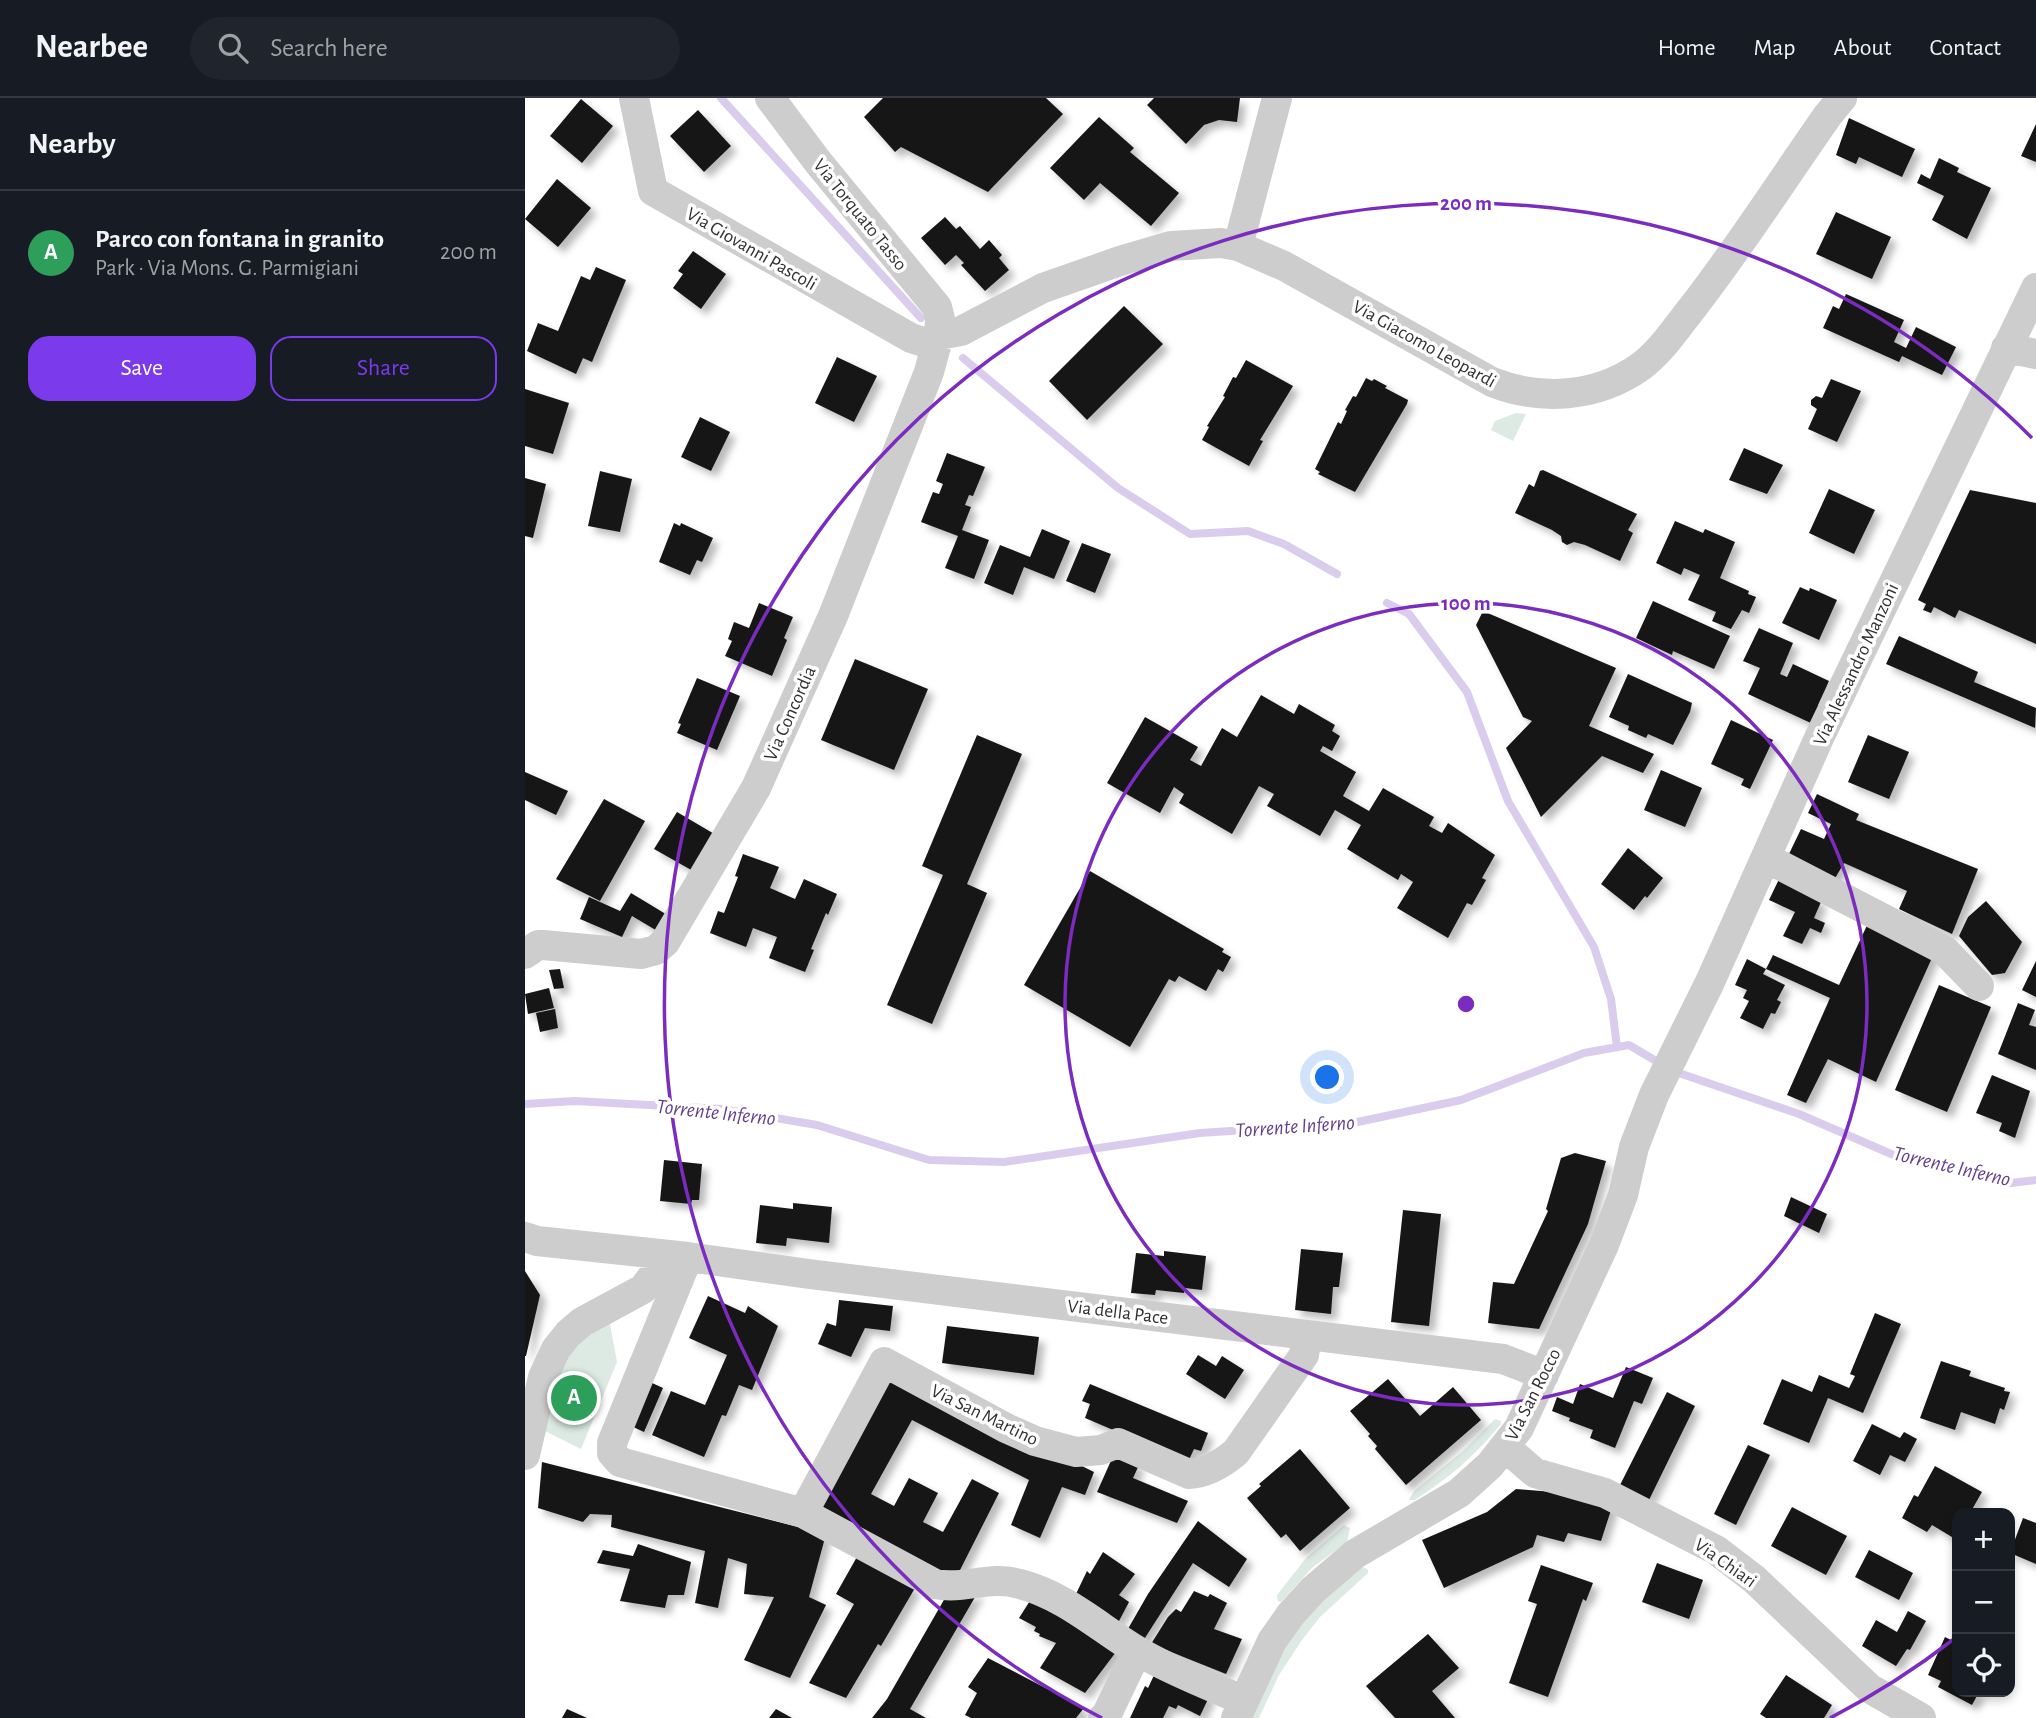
<!DOCTYPE html>
<meta charset="utf-8">
<style>
:root{--surface:#171b24;--page:#20242c;--text:#f1f3f6;--muted:#9ea1a6;--line:#363941;--accent:#7c3aed}
body{margin:0;font-family:"Alegreya Sans",sans-serif;background:var(--page);color:var(--text)}
.controls{position:absolute;right:21px;bottom:21px;display:grid;overflow:hidden;border-radius:14px;box-shadow:0 4px 10px #0003}
.controls button{width:63px;height:63px;display:grid;place-items:center;padding:0;border:0;border-bottom:2px solid var(--line);background:var(--surface);color:var(--text);font:35px sans-serif}
.you{position:absolute;left:803px;top:980px;width:24px;height:24px;margin:-18px;border:5px solid #fff;border-radius:50%;background:#1a73e8;box-shadow:0 0 0 10px #1a73e833}
.badge{display:grid;place-items:center;width:46px;height:46px;border-radius:50%;background:var(--accent);color:#fff;font-size:23px;font-weight:700}
.pin{position:absolute;translate:-50% -50%;border:4px solid #fff;box-shadow:0 2px 7px #0006}
.list{margin:0;padding:0;list-style:none}
h2{display:flex;justify-content:space-between;align-items:center;height:91px;margin:0;padding:0 28px;font-size:30px}
h2 small{font-size:23px;font-weight:400;color:var(--muted)}
.list li{display:grid;grid-template-columns:46px 1fr auto;gap:21px;align-items:center;box-sizing:border-box;height:126px;padding:0 28px;border-top:2px solid var(--line)}
.list b{display:block;font-size:26px;white-space:nowrap}
.list p{margin:0;font-size:23px;white-space:nowrap;color:var(--muted)}
.list em{font-size:23px;font-style:normal;color:var(--muted)}
.actions{display:flex;gap:14px;padding:21px 28px}
.actions a{flex:1;padding:16px 0;border:2px solid var(--accent);border-radius:21px;text-align:center;font-size:24px;color:var(--accent)}
.actions .main{background:var(--accent);color:#fff}
.icon{flex:none;width:38px;height:38px;fill:none;stroke:currentColor;stroke-width:2;stroke-linecap:round;stroke-linejoin:round}
.map{position:relative;flex:none;width:1511px;height:1620px;overflow:hidden}
header{display:flex;align-items:center;gap:42px;box-sizing:border-box;height:98px;padding:0 35px;background:var(--surface);border-bottom:2px solid var(--line)}
header strong{font-size:33px}
nav{display:flex;gap:38px;margin-inline-start:auto;font-size:24px}
.search{width:490px;height:63px;background:var(--page);display:flex;align-items:center;gap:18px;box-sizing:border-box;padding:0 24px;border-radius:38px;color:var(--muted);font-size:26px}
main{display:flex}
aside{flex:1;background:var(--surface)}
.map>svg:first-child{display:block}
.green{fill:#dceae3}
.lines{fill:none;stroke-linecap:round;stroke-linejoin:round}
.stream{stroke:#daccec;stroke-width:8}
.building{fill:#171717;filter:url(#shadow)}
.minor{stroke:#cdcdcd;stroke-width:30}
.ring{fill:none;stroke:#7b2cbf;stroke-width:3.5}
.labels{text-anchor:middle;stroke-width:7;stroke-linejoin:round;paint-order:stroke}
.street-label{font-size:19px;fill:#303030;stroke:#fff}
.water-label{font-size:21px;font-style:italic;fill:#634091;stroke:#fff}
.centre{fill:#7b2cbf;stroke:#fff;stroke-width:3.5}
.ring-label{font-size:21px;text-anchor:middle;font-weight:bold;fill:#7b2cbf;stroke:#fff;stroke-width:7;stroke-linejoin:round;paint-order:stroke}
</style>
<header>
<strong>Nearbee</strong>
<div class="search"><svg class="icon" aria-label="search" viewBox="0 0 24 24"><circle cx="10" cy="10" r="6"/><path d="M15 15l6 6"/></svg>Search here</div>
<nav><a>Home</a><a>Map</a><a>About</a><a>Contact</a></nav>
</header>
<main>
<aside>
<h2>Nearby<small></small></h2>
<ul class="list">
<li><span class="badge" style="background:#2e9e5b">A</span><div><b>Parco con fontana in granito</b><p>Park · Via Mons. G. Parmigiani</p></div><em>200 m</em></li>
</ul>
<div class="actions"><a class="main">Save</a><a>Share</a></div>
</aside>
<div class="map">
<svg width="1511" height="1620" viewBox="0 0 1511 1620">
<defs>
<filter id="shadow"><feDropShadow dx="6" dy="6" stdDeviation="3.5" flood-color="#0004"/></filter>
</defs>
<rect width="100%" height="100%" fill="#fff"/>
<path class="green" d="M 991,315 L 1001,316 L 988,343 L 966,332 L 970,323 Z
M 76,1213 L 85,1226 L 92,1264 L 56,1351 L 18,1332 L 22,1269 Z
M 970,1321 L 976,1323 L 976,1326 C 949,1359 925,1379 890,1402 L 884,1402 L 889,1393 L 938,1353 Z
M 819,1427 L 825,1430 L 822,1444 L 787,1470 L 756,1504 L 753,1503 L 752,1497 L 781,1460 Z
M 838,1469 L 843,1472 L 843,1475 L 795,1519 L 777,1542 L 754,1577 L 734,1620 L 726,1620 C 742,1587 755,1553 778,1524 C 795,1503 817,1486 838,1469 Z"/>
<g class="lines">
<path class="stream" d="M 196,0 L 396,220
M 438,260 L 593,390 L 665,436 L 723,433 L 759,446 L 812,476
M 862,505 L 884,516 L 942,594 L 983,703 L 1069,849 L 1086,901 L 1092,949
M 0,1006 L 50,1003 L 197,1011 L 292,1027 L 404,1062 L 479,1064 L 675,1035 L 828,1025 L 936,1002 L 1059,955 L 1104,947 L 1148,973 L 1274,1016 L 1380,1062 L 1486,1085 L 1511,1082"/>
</g>
<path class="building" d="M 358,0 L 521,0 L 538,16 L 463,94 L 376,49 L 370,54 L 339,19 Z
M 629,0 L 715,0 L 712,24 L 694,22 L 679,27 L 661,46 L 622,7 Z
M 56,1 L 88,28 L 57,65 L 25,38 Z
M 173,12 L 206,48 L 179,74 L 145,38 Z
M 574,19 L 609,50 L 605,54 L 654,95 L 626,128 L 575,85 L 559,102 L 525,70 Z
M 1324,20 L 1390,51 L 1377,79 L 1334,59 L 1331,66 L 1311,57 Z
M 1511,26 L 1511,64 L 1496,58 Z
M 1414,60 L 1434,70 L 1432,74 L 1466,90 L 1442,141 L 1407,122 L 1419,98 L 1392,85 L 1396,76 L 1405,81 Z
M 32,81 L 66,110 L 33,149 L 0,121 Z
M 1311,114 L 1366,139 L 1347,181 L 1291,156 Z
M 420,119 L 431,131 L 435,128 L 455,151 L 464,142 L 477,157 L 474,160 L 484,172 L 460,193 L 436,167 L 439,165 L 431,157 L 420,167 L 396,140 Z
M 168,153 L 201,176 L 176,211 L 148,190 L 158,176 L 153,173 Z
M 71,169 L 101,182 L 67,264 L 58,260 L 51,276 L 2,253 L 13,225 L 33,233 L 56,178 L 65,182 Z
M 1321,196 L 1379,222 L 1369,244 L 1381,250 L 1391,229 L 1431,249 L 1417,277 L 1377,258 L 1374,264 L 1298,230 L 1308,208 L 1314,211 Z
M 599,208 L 638,246 L 562,322 L 524,283 Z
M 312,259 L 352,278 L 329,324 L 290,305 Z
M 721,262 L 768,288 L 735,342 L 738,343 L 724,368 L 677,342 L 684,329 L 682,328 L 700,299 L 698,298 L 708,279 L 711,280 Z
M 841,280 L 847,283 L 849,281 L 862,288 L 860,290 L 883,302 L 882,306 L 830,394 L 793,376 L 795,374 L 790,371 L 813,324 L 816,326 L 822,313 L 820,312 L 828,298 L 831,299 Z
M 1306,281 L 1336,293 L 1312,344 L 1283,331 L 1292,311 L 1286,307 L 1286,302 L 1291,298 L 1297,300 Z
M 0,291 L 44,305 L 28,356 L 0,348 Z
M 175,319 L 205,334 L 186,373 L 156,359 Z
M 1219,350 L 1258,367 L 1242,396 L 1204,382 Z
M 422,355 L 460,369 L 448,398 L 444,397 L 440,407 L 446,409 L 437,432 L 464,442 L 449,481 L 420,470 L 433,438 L 396,424 L 408,394 L 414,396 L 418,386 L 411,383 Z
M 1018,372 L 1112,416 L 1103,432 L 1108,435 L 1095,463 L 1060,447 L 1049,444 L 1042,447 L 1037,444 L 1036,438 L 1027,432 L 990,415 L 1004,386 L 1009,389 L 1015,373 Z
M 75,373 L 107,381 L 95,434 L 63,428 Z
M 0,380 L 21,386 L 8,440 L 0,438 Z
M 1304,391 L 1350,412 L 1329,456 L 1284,435 Z
M 1445,392 L 1511,405 L 1511,546 L 1434,512 L 1430,520 L 1409,509 L 1406,515 L 1398,512 L 1401,506 L 1393,502 Z
M 1150,423 L 1178,435 L 1180,431 L 1210,444 L 1195,480 L 1224,493 L 1223,496 L 1231,499 L 1224,515 L 1217,512 L 1206,531 L 1187,523 L 1191,514 L 1163,502 L 1175,477 L 1159,470 L 1156,477 L 1131,465 Z
M 149,425 L 155,428 L 156,425 L 188,440 L 177,464 L 172,462 L 165,477 L 134,464 Z
M 517,431 L 545,443 L 529,481 L 499,469 L 488,497 L 459,485 L 475,447 L 505,459 Z
M 557,445 L 586,456 L 570,495 L 541,483 Z
M 1275,489 L 1284,493 L 1285,490 L 1312,502 L 1294,542 L 1257,525 Z
M 1128,503 L 1205,538 L 1189,571 L 1148,553 L 1147,557 L 1111,540 Z
M 234,505 L 268,519 L 259,540 L 262,542 L 247,578 L 200,558 L 207,543 L 203,541 L 209,524 L 224,530 Z
M 958,513 L 1091,570 L 1064,628 L 1129,656 L 1118,675 L 1077,658 L 1016,719 L 981,650 L 1007,623 L 998,619 L 951,527 Z
M 1234,530 L 1268,545 L 1255,576 L 1262,579 L 1268,566 L 1304,583 L 1293,607 L 1296,608 L 1288,626 L 1223,596 L 1235,570 L 1218,563 Z
M 1374,538 L 1453,574 L 1449,584 L 1511,610 L 1510,630 L 1361,566 Z
M 330,561 L 403,591 L 369,672 L 296,642 Z
M 1103,576 L 1167,605 L 1165,614 L 1148,647 L 1123,636 L 1121,640 L 1103,632 L 1104,628 L 1084,619 Z
M 172,580 L 215,598 L 192,652 L 152,635 L 156,626 L 153,625 Z
M 736,597 L 769,616 L 774,606 L 810,627 L 807,633 L 815,638 L 807,653 L 798,648 L 795,653 L 831,674 L 818,698 L 844,713 L 858,690 L 909,719 L 904,728 L 917,735 L 923,725 L 970,757 L 957,780 L 961,782 L 947,807 L 942,805 L 923,840 L 872,810 L 888,784 L 876,776 L 873,782 L 822,751 L 836,727 L 810,712 L 795,738 L 742,708 L 749,696 L 734,688 L 707,736 L 654,705 L 659,696 L 649,689 L 635,715 L 582,685 L 620,619 L 673,649 L 665,662 L 676,668 L 697,630 L 712,639 Z
M 1206,622 L 1248,642 L 1225,691 L 1216,687 L 1219,681 L 1186,666 Z
M 452,637 L 497,656 L 442,786 L 462,795 L 407,926 L 362,907 L 418,777 L 397,768 Z
M 1343,637 L 1384,654 L 1364,701 L 1323,684 Z
M 1136,672 L 1177,690 L 1160,729 L 1119,712 Z
M 0,674 L 43,693 L 31,717 L 0,702 Z
M 1292,696 L 1334,716 L 1331,722 L 1453,771 L 1427,836 L 1374,811 L 1382,793 L 1319,765 L 1309,782 L 1263,758 L 1276,731 L 1299,741 L 1306,726 L 1283,715 Z
M 79,701 L 120,723 L 75,803 L 31,781 Z
M 152,714 L 191,737 L 168,773 L 129,751 Z
M 1103,750 L 1138,780 L 1122,800 L 1120,798 L 1109,812 L 1076,786 Z
M 218,756 L 254,769 L 245,790 L 270,801 L 279,781 L 312,796 L 303,817 L 301,815 L 286,851 L 289,852 L 280,874 L 244,860 L 252,839 L 228,830 L 221,849 L 185,835 L 193,813 L 199,815 L 213,779 L 210,778 Z
M 565,773 L 699,851 L 697,854 L 706,859 L 698,874 L 693,871 L 681,893 L 654,878 L 650,884 L 644,881 L 605,949 L 499,887 Z
M 1256,777 L 1296,804 L 1289,820 L 1300,825 L 1296,835 L 1285,830 L 1277,846 L 1258,838 L 1270,814 L 1244,802 Z
M 106,795 L 144,818 L 134,834 L 107,818 L 97,839 L 55,821 L 64,799 L 95,813 Z
M 1461,803 L 1497,844 L 1480,875 L 1467,877 L 1434,838 L 1443,819 Z
M 1345,821 L 1411,851 L 1351,984 L 1303,961 L 1281,1005 L 1262,997 L 1305,900 L 1241,871 L 1238,876 L 1260,887 L 1252,902 L 1256,904 L 1250,916 L 1246,915 L 1238,931 L 1215,920 L 1224,903 L 1218,900 L 1222,892 L 1210,887 L 1222,861 L 1241,871 L 1248,857 L 1314,887 Z
M 1511,863 L 1511,899 L 1497,892 Z
M 35,871 L 39,890 L 29,891 L 24,872 Z
M 1414,887 L 1466,909 L 1422,1014 L 1370,992 Z
M 24,890 L 29,910 L 3,916 L 0,896 Z
M 1493,905 L 1510,912 L 1504,927 L 1511,929 L 1511,972 L 1473,956 Z
M 30,911 L 33,930 L 15,934 L 11,915 Z
M 1467,977 L 1505,993 L 1490,1040 L 1474,1033 L 1477,1025 L 1451,1015 Z
M 1050,1055 L 1081,1063 L 1063,1126 L 1014,1231 L 963,1225 L 968,1184 L 989,1186 L 1023,1113 L 1021,1111 L 1036,1060 Z
M 139,1062 L 177,1066 L 174,1102 L 167,1102 L 166,1106 L 135,1103 Z
M 1266,1099 L 1302,1116 L 1294,1135 L 1259,1118 Z
M 268,1105 L 307,1109 L 304,1145 L 262,1140 L 261,1148 L 231,1145 L 235,1107 L 268,1111 Z
M 878,1112 L 916,1116 L 904,1228 L 866,1224 Z
M 776,1151 L 818,1155 L 814,1189 L 808,1189 L 806,1216 L 770,1212 Z
M 639,1153 L 681,1158 L 677,1192 L 660,1190 L 659,1195 L 631,1192 L 630,1197 L 606,1195 L 611,1155 L 639,1158 Z
M 0,1173 L 15,1197 L 1,1258 L 0,1258 Z
M 183,1198 L 220,1215 L 223,1208 L 253,1228 L 227,1292 L 214,1287 L 201,1318 L 197,1317 L 179,1359 L 127,1337 L 146,1293 L 180,1307 L 202,1257 L 164,1240 Z
M 314,1202 L 368,1208 L 365,1233 L 340,1230 L 326,1259 L 293,1246 L 302,1225 L 311,1228 Z
M 1350,1215 L 1376,1226 L 1338,1315 L 1303,1300 L 1284,1345 L 1238,1326 L 1257,1281 L 1287,1294 L 1294,1277 L 1324,1290 L 1330,1278 L 1325,1276 Z
M 422,1228 L 514,1239 L 509,1277 L 417,1265 Z
M 673,1257 L 691,1268 L 697,1258 L 719,1272 L 700,1301 L 661,1276 Z
M 1416,1263 L 1446,1273 L 1444,1278 L 1480,1290 L 1479,1293 L 1485,1294 L 1479,1312 L 1475,1310 L 1470,1326 L 1436,1314 L 1430,1332 L 1395,1320 Z
M 1101,1269 L 1128,1280 L 1117,1306 L 1109,1303 L 1090,1350 L 1065,1340 L 1068,1332 L 1044,1323 L 1045,1320 L 1027,1313 L 1032,1299 L 1048,1306 L 1055,1286 L 1088,1300 Z
M 359,1271 L 569,1374 L 560,1397 L 537,1389 L 515,1440 L 486,1427 L 504,1382 L 387,1322 L 346,1396 L 369,1408 L 384,1380 L 413,1395 L 398,1424 L 418,1434 L 447,1381 L 474,1395 L 432,1478 L 405,1476 L 284,1407 Z
M 863,1281 L 895,1318 L 928,1289 L 956,1322 L 881,1387 L 850,1351 L 852,1348 L 843,1338 L 845,1336 L 825,1313 Z
M 125,1284 L 138,1290 L 119,1334 L 106,1328 Z
M 565,1286 L 683,1335 L 676,1353 L 669,1351 L 663,1364 L 560,1320 L 565,1306 L 557,1303 Z
M 1142,1294 L 1170,1308 L 1124,1402 L 1095,1387 Z
M 1347,1326 L 1375,1340 L 1379,1334 L 1392,1341 L 1380,1364 L 1365,1357 L 1355,1377 L 1328,1363 Z
M 1223,1347 L 1245,1357 L 1211,1427 L 1189,1416 Z
M 775,1351 L 825,1410 L 775,1453 L 761,1436 L 756,1440 L 722,1400 L 736,1388 L 734,1386 Z
M 589,1356 L 614,1367 L 608,1380 L 663,1403 L 652,1425 L 572,1394 Z
M 17,1364 L 301,1436 L 284,1499 L 301,1507 L 265,1580 L 219,1562 L 249,1499 L 219,1496 L 222,1466 L 203,1460 L 193,1510 L 170,1505 L 180,1453 L 86,1429 L 87,1417 L 65,1416 L 58,1424 L 13,1410 Z
M 1410,1368 L 1457,1394 L 1445,1415 L 1432,1415 L 1432,1429 L 1427,1439 L 1407,1427 L 1402,1434 L 1377,1420 L 1389,1397 L 1393,1399 Z
M 991,1391 L 1054,1396 L 1088,1406 L 1076,1443 L 1043,1435 L 1039,1444 L 1012,1437 L 1008,1449 L 919,1490 L 897,1442 L 962,1414 Z
M 1267,1409 L 1322,1438 L 1301,1477 L 1246,1448 Z
M 1498,1420 L 1511,1425 L 1511,1466 L 1485,1455 Z
M 673,1423 L 722,1461 L 704,1489 L 668,1465 L 618,1543 L 600,1536 L 623,1496 Z
M 113,1446 L 166,1464 L 159,1497 L 143,1497 L 140,1510 L 95,1503 L 105,1471 L 72,1465 L 78,1452 L 108,1458 Z
M 1344,1452 L 1388,1475 L 1374,1502 L 1330,1479 Z
M 578,1454 L 610,1476 L 594,1497 L 604,1504 L 593,1525 L 550,1498 L 562,1473 L 565,1476 Z
M 333,1457 L 390,1490 L 356,1548 L 353,1546 L 321,1600 L 284,1585 L 329,1506 L 311,1496 Z
M 1132,1465 L 1178,1482 L 1164,1521 L 1117,1504 Z
M 1016,1467 L 1068,1485 L 1061,1503 L 1058,1501 L 1023,1599 L 984,1585 L 1012,1506 L 1003,1503 Z
M 669,1493 L 683,1499 L 685,1496 L 702,1505 L 689,1531 L 717,1541 L 701,1576 L 626,1546 L 643,1519 L 651,1511 L 656,1514 Z
M 453,1494 L 385,1611 L 401,1620 L 347,1620 L 362,1601 L 420,1500 Z
M 508,1498 L 594,1550 L 560,1595 L 515,1570 L 531,1545 L 514,1538 L 515,1536 L 509,1533 L 511,1529 L 494,1520 Z
M 1383,1513 L 1401,1523 L 1385,1552 L 1382,1551 L 1371,1568 L 1337,1548 L 1351,1522 L 1372,1534 Z
M 903,1536 L 934,1570 L 907,1593 L 930,1620 L 870,1620 L 841,1588 Z
M 1420,1539 L 1432,1545 L 1432,1594 L 1454,1594 L 1447,1607 L 1413,1589 L 1416,1583 L 1403,1577 Z
M 463,1560 L 559,1610 L 551,1620 L 446,1620 L 440,1617 L 452,1595 L 443,1589 Z
M 631,1573 L 685,1597 L 675,1618 L 653,1607 L 651,1611 L 644,1608 L 638,1620 L 605,1620 L 620,1588 L 623,1590 Z
M 1261,1577 L 1307,1607 L 1299,1620 L 1241,1620 L 1235,1616 Z
M 42,1611 L 62,1620 L 37,1620 Z
M 251,1611 L 267,1620 L 244,1620 Z"/>
<g class="lines">
<path class="minor" d="M 109,0 L 128,93 L 386,240 L 411,248
M 713,148 L 752,0
M 414,237 L 436,233 L 518,190 L 595,163 L 646,148 L 696,145 L 713,148 L 759,168 L 967,284 C 1015,303 1071,300 1115,269 C 1136,254 1151,230 1168,209 C 1216,147 1258,81 1303,17 L 1317,0
M 1481,250 L 1511,256
M 1241,760 L 1419,852 L 1454,888
M 0,856 L 13,847 L 18,847 L 116,856 L 131,852 L 140,844 L 231,690 L 308,518 L 404,274 L 414,237 L 415,221 L 412,209 L 293,64 L 245,0
M 0,1139 L 12,1143 L 163,1159 L 284,1176 L 978,1261 L 1019,1277
M 163,1159 L 87,1345 L 87,1355 L 95,1364 L 278,1415 L 410,1486 C 440,1492 464,1477 495,1486 C 540,1498 572,1528 611,1552 C 641,1571 685,1587 718,1603
M 980,1349 L 1010,1375 L 1080,1395 L 1191,1452 L 1229,1481 L 1344,1590 L 1396,1620
M 0,1357 L 18,1279 L 31,1251 L 43,1236 L 57,1224 L 118,1191 L 130,1175 L 135,1156
M 278,1415 L 359,1264 L 481,1330 L 510,1343 L 551,1354 L 576,1352 L 593,1345 L 664,1376 C 682,1375 698,1365 711,1354 L 779,1257 L 782,1237
M 578,1620 L 582,1616 L 612,1553
M 711,1620 L 747,1543 L 766,1516 L 788,1492 L 830,1456 L 934,1395 L 965,1367 L 994,1330 L 1079,1147 L 1098,1097 L 1109,1049 L 1129,997 L 1185,884 L 1294,640 L 1511,190"/>
</g>
<g class="ring">
<circle cx="941" cy="906" r="401"/>
<path d="M1429 1541A801 801 0 0 1 1305 1620M577 1620A801 801 0 1 1 1507 340"/>
</g>
<g class="labels">
<g class="street-label">
<text transform="translate(336 116) rotate(51)" y="7">Via Torquato Tasso</text>
<text transform="translate(227 150) rotate(30)" y="7">Via Giovanni Pascoli</text>
<text transform="translate(900 245) rotate(29)" y="7">Via Giacomo Leopardi</text>
<text transform="translate(1330 566) rotate(-65)" y="7">Via Alessandro Manzoni</text>
<text transform="translate(264 615) rotate(-66)" y="7">Via Concordia</text>
<text transform="translate(593 1213) rotate(7)" y="7">Via della Pace</text>
<text transform="translate(1007 1296) rotate(-63)" y="7">Via San Rocco</text>
<text transform="translate(460 1316) rotate(26)" y="7">Via San Martino</text>
<text transform="translate(1201 1464) rotate(35)" y="7">Via Chiari</text>
</g>
<g class="water-label">
<text transform="translate(191 1014) rotate(6)" y="7">Torrente Inferno</text>
<text transform="translate(770 1028) rotate(-4)" y="7">Torrente Inferno</text>
<text transform="translate(1427 1068) rotate(13)" y="7">Torrente Inferno</text>
</g>
</g>
<circle cx="941" cy="906" r="10" class="centre"/>
<g class="ring-label">
<text x="941" y="112">200 m</text>
<text x="941" y="512">100 m</text>
</g>
</svg>
<div class="controls">
<button>+</button>
<button>−</button>
<button><svg class="icon" aria-label="locate" viewBox="0 0 24 24"><circle cx="12" cy="12" r="6"/><path d="M12 2v4M12 18v4M2 12h4M18 12h4"/></svg></button>
</div>
<div class="you"></div>
<div class="pin badge" style="left:49px;top:1300px;background:#2e9e5b">A</div>
</div>
</main>
